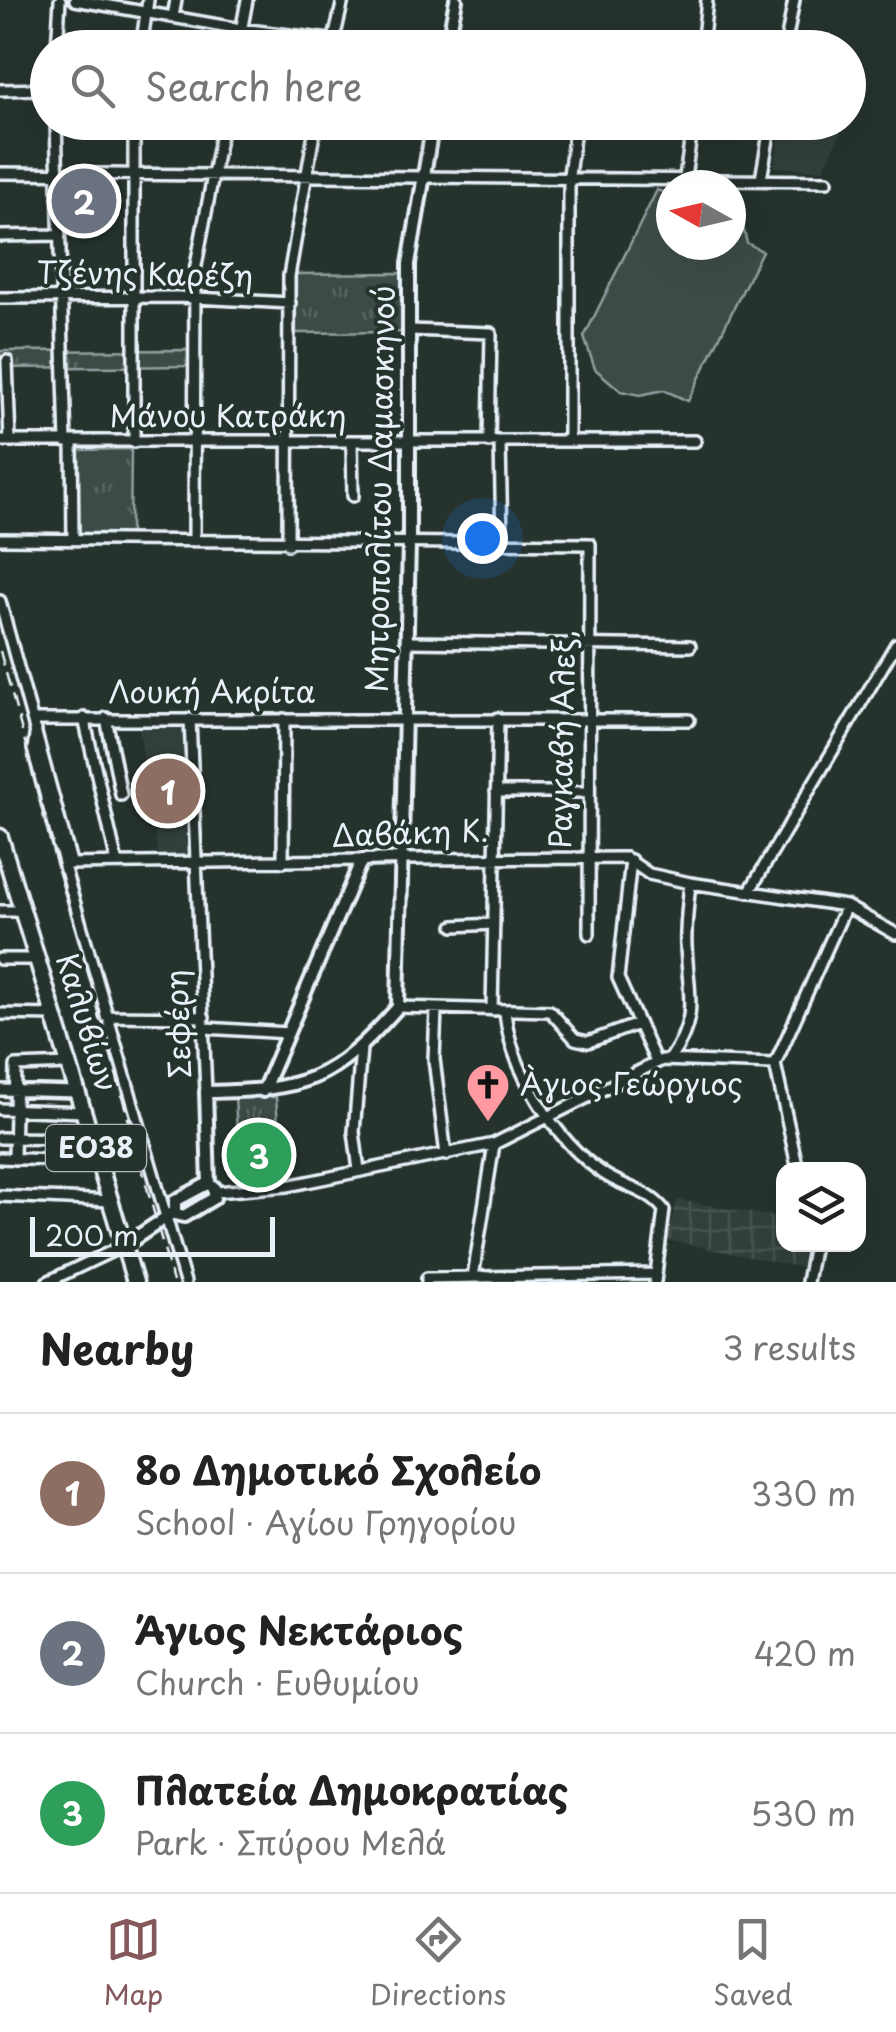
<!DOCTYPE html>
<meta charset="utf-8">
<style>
:root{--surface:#fff;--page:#f6f6f6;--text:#222;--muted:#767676;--line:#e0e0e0;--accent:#85585c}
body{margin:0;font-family:"Playpen Sans",sans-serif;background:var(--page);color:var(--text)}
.controls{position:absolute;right:30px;bottom:30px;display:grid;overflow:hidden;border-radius:20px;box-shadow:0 10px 40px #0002}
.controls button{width:90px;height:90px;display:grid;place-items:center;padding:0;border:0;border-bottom:2px solid var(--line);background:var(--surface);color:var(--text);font:50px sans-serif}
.compass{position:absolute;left:656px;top:170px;width:90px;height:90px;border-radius:50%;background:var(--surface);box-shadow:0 10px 40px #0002;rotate:278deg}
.scale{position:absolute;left:30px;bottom:25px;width:245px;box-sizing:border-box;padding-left:10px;border:5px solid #e8f1f8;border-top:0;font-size:28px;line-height:35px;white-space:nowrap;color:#e8f1f8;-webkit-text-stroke:8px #26332d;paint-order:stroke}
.you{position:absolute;left:482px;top:538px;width:35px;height:35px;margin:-25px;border:8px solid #fff;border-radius:50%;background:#1a73e8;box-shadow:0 0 0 15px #1a73e833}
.badge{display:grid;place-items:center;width:65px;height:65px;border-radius:50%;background:var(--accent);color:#fff;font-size:32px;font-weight:700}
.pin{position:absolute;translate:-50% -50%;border:5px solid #fff;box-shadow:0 2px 10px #0006}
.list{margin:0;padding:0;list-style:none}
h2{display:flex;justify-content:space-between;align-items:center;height:130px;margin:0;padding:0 40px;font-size:42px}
h2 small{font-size:32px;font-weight:400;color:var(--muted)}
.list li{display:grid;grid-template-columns:65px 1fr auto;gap:30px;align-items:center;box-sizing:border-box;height:160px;padding:0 40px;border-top:2px solid var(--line)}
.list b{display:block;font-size:38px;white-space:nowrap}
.list p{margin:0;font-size:32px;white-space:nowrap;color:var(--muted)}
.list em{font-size:32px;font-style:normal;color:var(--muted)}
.icon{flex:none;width:55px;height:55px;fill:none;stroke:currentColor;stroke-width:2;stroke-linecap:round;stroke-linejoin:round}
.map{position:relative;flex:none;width:896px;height:1282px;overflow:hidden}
.search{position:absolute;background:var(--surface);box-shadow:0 10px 40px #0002;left:30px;right:30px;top:30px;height:110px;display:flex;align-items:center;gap:25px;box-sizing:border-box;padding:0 35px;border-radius:55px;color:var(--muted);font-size:38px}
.sheet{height:610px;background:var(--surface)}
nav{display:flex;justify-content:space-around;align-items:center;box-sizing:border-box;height:140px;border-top:2px solid var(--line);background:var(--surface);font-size:28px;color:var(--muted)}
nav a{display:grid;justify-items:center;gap:5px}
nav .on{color:var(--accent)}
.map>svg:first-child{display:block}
.built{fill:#333f3a}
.industrial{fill:url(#industrial-grid)}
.park{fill:url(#park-tufts);stroke:#939ea0;stroke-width:2.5}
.pitch{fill:#3e4b47;stroke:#939ea0;stroke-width:2.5}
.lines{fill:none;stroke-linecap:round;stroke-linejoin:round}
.minor-casing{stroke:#e8f1f8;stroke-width:16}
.tertiary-casing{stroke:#e8f1f8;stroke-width:18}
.primary-casing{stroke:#e8f1f8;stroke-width:21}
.minor{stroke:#26332d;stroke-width:9}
.tertiary{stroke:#26332d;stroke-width:10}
.primary{stroke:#26332d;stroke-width:14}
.rail{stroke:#e8f1f8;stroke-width:2.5;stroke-dasharray:15 8;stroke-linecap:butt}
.labels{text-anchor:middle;stroke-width:8;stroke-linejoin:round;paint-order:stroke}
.shield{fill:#26332d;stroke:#aeb8bb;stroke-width:2.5}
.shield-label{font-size:28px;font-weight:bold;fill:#e8f1f8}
.street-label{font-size:30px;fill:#e8f1f8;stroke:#26332d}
.poi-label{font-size:30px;fill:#e8f1f8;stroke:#26332d;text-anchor:start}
</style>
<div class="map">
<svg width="896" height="1282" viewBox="0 0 896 1282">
<defs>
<pattern id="industrial-grid" width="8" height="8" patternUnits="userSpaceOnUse" patternTransform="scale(2.5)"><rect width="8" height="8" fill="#333f3a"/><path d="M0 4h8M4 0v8" fill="none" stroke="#47524e"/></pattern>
<pattern id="park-tufts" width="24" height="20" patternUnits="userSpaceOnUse" patternTransform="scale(2.5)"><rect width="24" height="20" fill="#3e4b47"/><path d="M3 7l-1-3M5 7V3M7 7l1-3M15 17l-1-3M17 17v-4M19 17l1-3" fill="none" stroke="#5a6562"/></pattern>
</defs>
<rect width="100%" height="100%" fill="#26332d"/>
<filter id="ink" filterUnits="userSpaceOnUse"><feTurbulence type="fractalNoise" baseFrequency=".01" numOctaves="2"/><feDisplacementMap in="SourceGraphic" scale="20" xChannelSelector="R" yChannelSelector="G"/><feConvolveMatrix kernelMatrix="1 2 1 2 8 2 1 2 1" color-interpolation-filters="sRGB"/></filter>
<g filter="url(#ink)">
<path class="built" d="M 782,123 L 842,131 L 823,170 L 774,167 Z
M 139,728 L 184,728 L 192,854 L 158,854 Z"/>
<path class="industrial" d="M 677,1200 L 783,1218 L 784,1244 L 806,1245 L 802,1268 L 668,1240 Z"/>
<path class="park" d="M 402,273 L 402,332 L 296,333 L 296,274 Z
M 193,350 L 193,366 L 0,368 L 0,351 Z
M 131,449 L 130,536 L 78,536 L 77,450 Z
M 235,1097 L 276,1097 L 282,1184 L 240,1187 Z"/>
<path class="pitch" d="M 657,190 L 671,195 L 671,245 L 731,245 L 731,208 L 742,223 L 747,243 L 762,251 L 688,401 L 664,390 L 640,395 L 621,391 L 595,369 L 584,337 Z"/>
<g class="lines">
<defs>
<path id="minor" d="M 75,0 L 241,29 L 396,48
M 173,17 L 176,0
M 57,48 L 60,0
M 141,48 L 148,0
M 238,48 L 247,0
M 332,48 L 343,0
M 702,48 L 707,0
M 785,48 L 794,0
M 0,90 L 48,89
M 56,122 L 66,442
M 0,173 L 827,181
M 685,177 L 693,122
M 761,179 L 771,122
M 0,236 L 60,235
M 0,298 L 177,297 L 290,303
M 410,330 L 491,333 L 489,442
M 7,361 L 10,441
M 0,441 L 695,441
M 569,441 L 569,175 L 576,122
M 72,442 L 73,539
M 134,442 L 134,122
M 352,442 L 353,496
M 500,442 L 502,543
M 0,539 L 590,544 L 589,934
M 194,541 L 195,271 L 223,122
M 288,544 L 289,276 L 316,122
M 0,601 L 71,862
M 408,642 L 690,646
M 84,718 L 117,863
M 106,718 L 121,795
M 190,719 L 206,1092
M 34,720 L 689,720
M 36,730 L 33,749 L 61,856 L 185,1282
M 496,792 L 587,792
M 399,859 L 626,858 L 649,874 L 690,883 L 846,906 L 896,934
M 631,860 L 618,978 L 656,1062
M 283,862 L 284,719
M 65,864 L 363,860
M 749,892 L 896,644
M 0,911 L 23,911
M 454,926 L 493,924
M 0,959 L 37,959
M 398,1007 L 550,1011 L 575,1039 L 588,1042 L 638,1024
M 436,1010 L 434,1059 L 446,1155
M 492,1010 L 498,718
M 505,1010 C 509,1068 556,1142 604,1174 C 623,1187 649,1190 664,1210 L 655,1282
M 0,1014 L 55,1015
M 105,1016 L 204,1017
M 205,1028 L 288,1033
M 670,1059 C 700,1016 688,994 686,946 C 685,926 688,904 690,883
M 0,1090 L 78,1092
M 0,1109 L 85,1112
M 0,1138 L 92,1139
M 0,1158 L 101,1162
M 14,1159 L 16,1066 L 70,1064
M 359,1170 L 354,1132 L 361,1048
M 798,1170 L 775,1064 L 846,906
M 216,1192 L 287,1186 L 494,1144 L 662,1060 L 775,1064
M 0,1196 L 112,1201
M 473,1277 L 494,1144
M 47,1282 L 125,1245
M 427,1282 L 427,1278 L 656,1274
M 807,1282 L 814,1244"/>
<path id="tertiary" d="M 447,48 L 456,0
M 263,1091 L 359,866 L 363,860 L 399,859
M 207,1184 L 214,1187 L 214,1198 L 184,1216 L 175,1214 L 175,1201 Z
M 209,1184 L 206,1092 C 305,1090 332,1082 398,1007 L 409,543 L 409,264 L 433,122
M 125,1245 L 174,1212"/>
<path id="primary" d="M 0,837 L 135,1282"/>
</defs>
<use href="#minor" class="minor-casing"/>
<use href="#tertiary" class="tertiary-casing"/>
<use href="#primary" class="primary-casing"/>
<use href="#minor" class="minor"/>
<use href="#tertiary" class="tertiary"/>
<use href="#primary" class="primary"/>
<path class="rail" d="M 0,651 L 173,1282"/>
</g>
</g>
<defs>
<symbol id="church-pin" viewBox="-11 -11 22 30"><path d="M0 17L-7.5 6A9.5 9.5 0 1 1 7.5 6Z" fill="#ff9aa2" stroke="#26332d"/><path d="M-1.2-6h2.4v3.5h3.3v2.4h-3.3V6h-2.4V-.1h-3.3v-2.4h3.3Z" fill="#111"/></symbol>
</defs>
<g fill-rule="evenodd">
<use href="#church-pin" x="463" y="1060" width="50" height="68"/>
</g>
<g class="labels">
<rect class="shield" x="46" y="1125" width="100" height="46" rx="8"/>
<g class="shield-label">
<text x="96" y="1158">ΕΟ38</text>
</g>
<g class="street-label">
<text transform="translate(145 275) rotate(1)" y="10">Τζένης Καρέζη</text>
<text x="228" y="427">Μάνου Κατράκη</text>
<text transform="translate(381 489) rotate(-89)" y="10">Μητροπολίτου Δαμασκηνού</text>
<text x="212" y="703">Λουκή Ακρίτα</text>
<text transform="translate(563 739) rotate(-89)" y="10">Ραγκαβή Αλεξ,</text>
<text transform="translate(410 834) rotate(-2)" y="10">Δαβάκη Κ.</text>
<text transform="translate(86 1023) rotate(73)" y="10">Καλυβίων</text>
<text transform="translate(179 1024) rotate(-92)" y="10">Σεφέρη</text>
</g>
<g class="poi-label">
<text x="520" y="1095">Ὰγιος Γεώργιος</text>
</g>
</g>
</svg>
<div class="controls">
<button><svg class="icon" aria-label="layers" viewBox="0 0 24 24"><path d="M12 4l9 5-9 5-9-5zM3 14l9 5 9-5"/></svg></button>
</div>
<svg class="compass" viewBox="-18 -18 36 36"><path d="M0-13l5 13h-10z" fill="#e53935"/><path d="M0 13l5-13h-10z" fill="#767676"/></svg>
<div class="scale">200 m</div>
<div class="you"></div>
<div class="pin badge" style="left:168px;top:791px;background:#8d6e63">1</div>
<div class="pin badge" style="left:84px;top:201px;background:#6b7280">2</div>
<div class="pin badge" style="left:259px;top:1155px;background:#2e9e5b">3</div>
<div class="search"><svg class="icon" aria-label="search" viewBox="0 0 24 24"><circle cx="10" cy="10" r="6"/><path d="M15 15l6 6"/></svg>Search here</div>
</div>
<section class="sheet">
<h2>Nearby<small>3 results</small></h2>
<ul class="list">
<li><span class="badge" style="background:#8d6e63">1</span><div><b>8ο Δημοτικό Σχολείο</b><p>School · Αγίου Γρηγορίου</p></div><em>330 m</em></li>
<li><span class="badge" style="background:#6b7280">2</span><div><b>Άγιος Νεκτάριος</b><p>Church · Ευθυμίου</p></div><em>420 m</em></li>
<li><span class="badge" style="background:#2e9e5b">3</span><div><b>Πλατεία Δημοκρατίας</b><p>Park · Σπύρου Μελά</p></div><em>530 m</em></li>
</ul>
</section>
<nav>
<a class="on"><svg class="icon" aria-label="map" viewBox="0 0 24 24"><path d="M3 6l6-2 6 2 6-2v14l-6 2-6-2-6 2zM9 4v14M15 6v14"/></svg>Map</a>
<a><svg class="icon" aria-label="directions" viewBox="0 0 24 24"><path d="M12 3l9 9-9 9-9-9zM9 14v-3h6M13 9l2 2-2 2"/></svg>Directions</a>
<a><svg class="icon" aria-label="saved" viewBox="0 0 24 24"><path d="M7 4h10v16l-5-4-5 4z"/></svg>Saved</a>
</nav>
